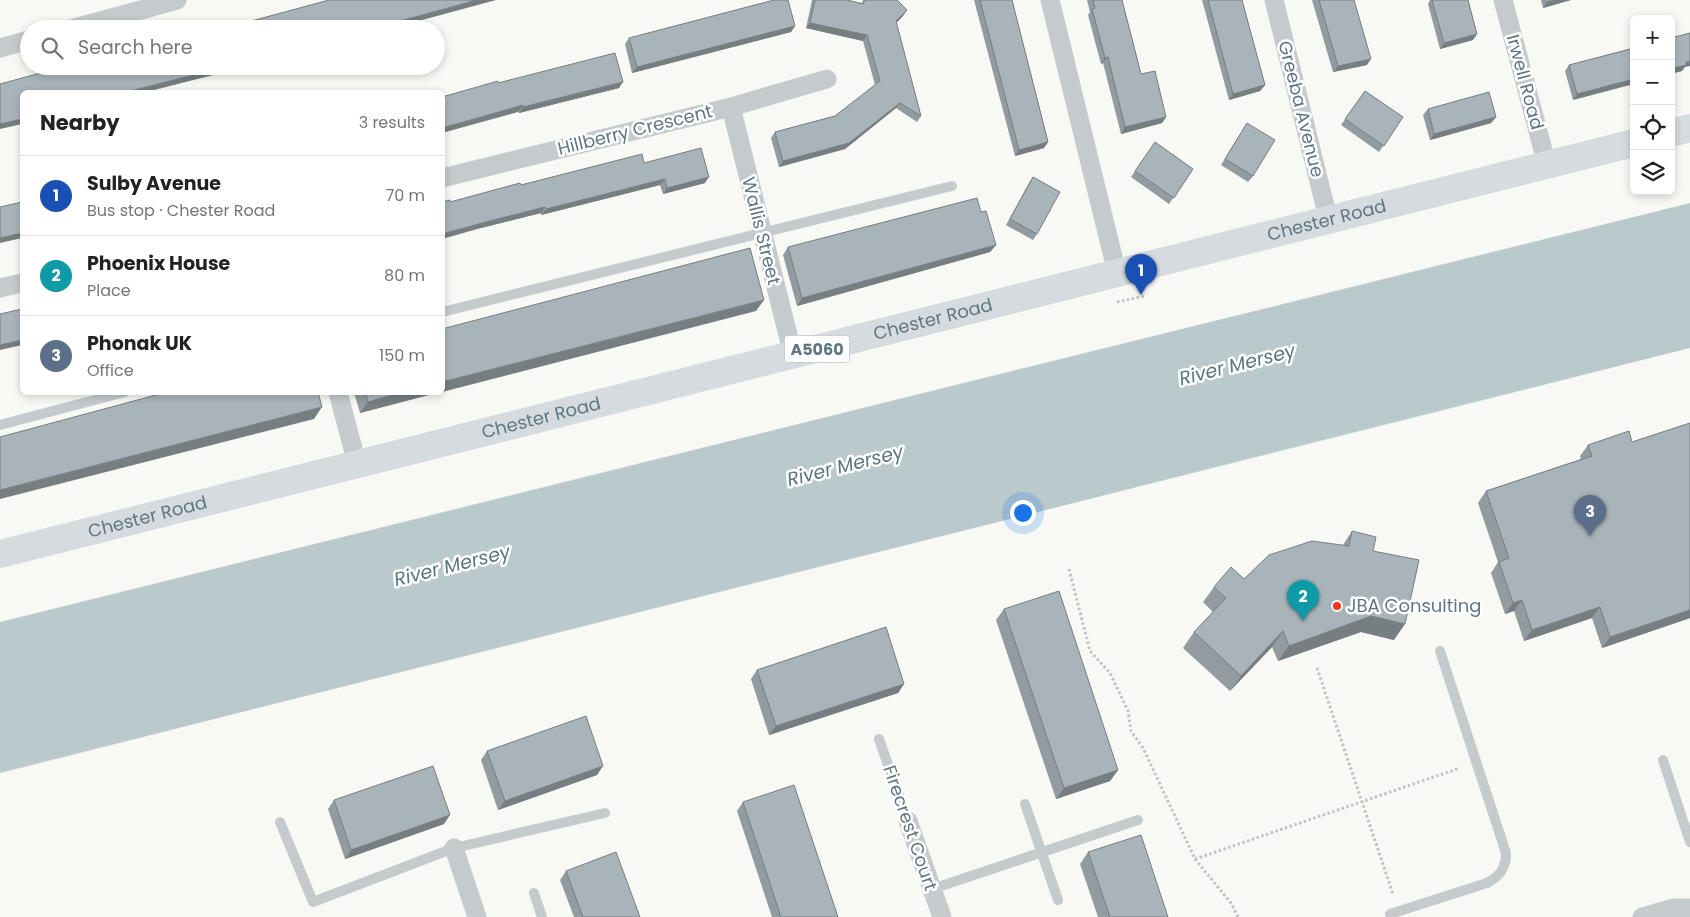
<!DOCTYPE html>
<meta charset="utf-8">
<style>
:root{--surface:#fff;--page:#f2f2f2;--text:#222;--muted:#767676;--line:#e0e0e0;--accent:#ea580c}
body{margin:0;font-family:Poppins,sans-serif;background:var(--page);color:var(--text)}
.controls{position:absolute;right:15px;top:15px;display:grid;overflow:hidden;border-radius:8px;box-shadow:0 2px 8px #0003}
.controls button{width:45px;height:45px;display:grid;place-items:center;padding:0;border:0;border-bottom:1px solid var(--line);background:var(--surface);color:var(--text);font:25px sans-serif}
.you{position:absolute;left:1022px;top:512px;width:18px;height:18px;margin:-12px;border:4px solid #fff;border-radius:50%;background:#1a73e8;box-shadow:0 0 0 8px #1a73e833}
.badge{display:grid;place-items:center;width:32px;height:32px;border-radius:50%;background:var(--accent);color:#fff;font-size:16px;font-weight:700}
.pin{position:absolute;translate:-50% -41px;filter:drop-shadow(0 1px 2px #0008)}
.pin::after{content:'';position:absolute;top:26px;width:18px;height:15px;background:inherit;clip-path:polygon(0 0,100% 0,50% 100%)}
.list{margin:0;padding:0;list-style:none}
h2{display:flex;justify-content:space-between;align-items:center;height:65px;margin:0;padding:0 20px;font-size:21px}
h2 small{font-size:16px;font-weight:400;color:var(--muted)}
.list li{display:grid;grid-template-columns:32px 1fr auto;gap:15px;align-items:center;box-sizing:border-box;height:80px;padding:0 20px;border-top:1px solid var(--line)}
.list b{display:block;font-size:19px;white-space:nowrap}
.list p{margin:0;font-size:16px;white-space:nowrap;color:var(--muted)}
.list em{font-size:16px;font-style:normal;color:var(--muted)}
.icon{flex:none;width:28px;height:28px;fill:none;stroke:currentColor;stroke-width:2;stroke-linecap:round;stroke-linejoin:round}
.map{position:relative;flex:none;width:1690px;height:917px;overflow:hidden}
.search{position:absolute;background:var(--surface);box-shadow:0 2px 8px #0003;left:20px;top:20px;width:425px;height:55px;display:flex;align-items:center;gap:12px;box-sizing:border-box;padding:0 18px;border-radius:28px;color:var(--muted);font-size:19px}
.panel{position:absolute;background:var(--surface);box-shadow:0 2px 8px #0003;left:20px;top:90px;width:425px;height:305px;border-radius:8px}
.map>svg:first-child{display:block}
.water{fill:#bac9cc}
.lines{fill:none;stroke-linecap:round;stroke-linejoin:round}
.path{stroke:#c0c3c5;stroke-width:3;stroke-dasharray:2.5 2.5;stroke-linecap:butt}
.lane{stroke:#c5cacd;stroke-width:10}
.street{stroke:#c5cacd;stroke-width:19}
.highway{stroke:#d5dbde;stroke-width:28}
.wall{fill:#919ba0}
.shaded-wall{fill:#767e82}
.building{fill:#a9b4ba;stroke:#767e82}
.poi-dot{fill:#f53618;stroke:#fff;stroke-width:2}
.labels{text-anchor:middle;stroke-width:5;stroke-linejoin:round;paint-order:stroke}
.shield{fill:#fff;stroke:#90a0a8;stroke-width:1}
.shield-label{font-size:16px;font-weight:bold;fill:#607783}
.street-label{font-size:18px;fill:#607783;stroke:#fff}
.poi-label{font-size:18px;fill:#607783;stroke:#fff;text-anchor:start}
.water-label{font-size:19px;font-style:italic;fill:#5a777d;stroke:#fff}
</style>
<div class="map">
<svg width="1690" height="917" viewBox="0 0 1690 917">
<rect width="100%" height="100%" fill="#f8f8f5"/>
<path class="water" d="M 1690,203 L 1690,348 L 0,773 L 0,622 Z"/>
<g class="lines">
<path class="path" d="M 1117,302 L 1145,296
M 1069,569 L 1090,651 L 1110,673 L 1128,711 L 1131,731 L 1143,748 L 1195,859 L 1231,903 L 1238,917
M 1317,668 L 1393,894
M 1195,859 L 1460,768"/>
<path class="lane" d="M 442,312 L 952,186
M 0,425 L 125,392
M 879,739 L 908,821
M 1663,760 L 1690,842
M 1025,804 L 1058,900
M 280,822 L 313,902 L 454,848 L 605,813
M 932,889 L 1138,820
M 534,893 L 542,917
M 1391,917 L 1390,914 L 1487,883 C 1500,876 1506,868 1506,853 L 1440,651"/>
<path class="street" d="M 1050,0 L 1117,273
M 1274,0 L 1328,218
M 1503,0 L 1547,165
M 71,29 L 177,0
M 0,48 L 29,40
M 731,107 L 793,355
M 442,178 L 731,107 L 827,79
M 0,288 L 22,283
M 338,392 L 357,464
M 908,821 L 942,917
M 454,848 L 477,917
M 1642,917 L 1673,908 L 1690,908"/>
<g class="highway">
<path d="M 1671,133 L 1690,128"/>
<path id="s1" d="M 0,554 L 1634,143"/>
</g>
</g>
<path class="wall" d="M 812,0 L 847,0 L 862,3 L 863,0 L 897,0 L 903,16 L 896,23 L 921,116 L 917,122 L 896,108 L 845,149 L 779,167 L 771,138 L 775,132 L 835,116 L 875,85 L 863,41 L 806,28 Z
M 974,0 L 1012,0 L 1048,142 L 1044,148 L 1015,156 Z
M 1087,0 L 1122,0 L 1141,74 L 1166,117 L 1162,123 L 1121,134 L 1103,63 L 1101,64 L 1088,15 L 1090,12 Z
M 1202,0 L 1242,0 L 1265,85 L 1260,91 L 1229,100 Z
M 1312,0 L 1354,0 L 1367,65 L 1333,72 Z
M 1430,0 L 1468,0 L 1473,40 L 1440,49 L 1428,4 Z
M 1541,0 L 1571,0 L 1543,8 Z
M 795,26 L 791,32 L 632,73 L 625,44 L 629,38 Z
M 1634,48 L 1573,100 L 1565,71 L 1569,65 Z
M 498,83 L 619,88 L 519,113 L 518,112 Z
M 1365,91 L 1403,117 L 1379,152 L 1341,125 Z
M 1428,109 L 1496,117 L 1491,123 L 1430,140 L 1423,115 Z
M 1247,123 L 1253,176 L 1248,182 L 1221,165 Z
M 1155,142 L 1193,169 L 1169,204 L 1131,177 Z
M 644,163 L 705,183 L 663,194 L 660,185 L 541,215 L 541,213 L 481,228 L 450,202 L 521,185 Z
M 1033,177 L 1037,234 L 1033,240 L 1006,225 L 1029,183 Z
M 981,212 L 996,245 L 990,252 L 797,306 L 783,255 L 788,247 Z
M 354,392 L 440,392 L 360,413 Z
M 1690,423 L 1690,618 L 1602,648 L 1592,618 L 1524,641 L 1514,611 L 1505,614 L 1491,573 L 1498,562 L 1478,503 L 1486,491 L 1581,459 L 1580,456 L 1588,445 L 1632,442 Z
M 1352,531 L 1373,551 L 1394,640 L 1361,632 L 1278,661 L 1272,647 L 1230,691 L 1183,648 L 1194,632 L 1213,612 L 1203,602 L 1214,587 L 1244,579 L 1343,545 Z
M 1004,609 L 1118,770 L 1110,781 L 1056,799 L 996,620 Z
M 757,670 L 904,684 L 898,693 L 769,735 L 751,679 Z
M 487,751 L 597,775 L 498,810 L 481,760 Z
M 334,800 L 444,824 L 345,859 L 328,809 Z
M 743,802 L 838,917 L 772,917 L 737,811 Z
M 1088,852 L 1168,917 L 1098,917 L 1080,864 Z
M 566,871 L 640,917 L 574,917 L 560,880 Z"/>
<path class="shaded-wall" d="M 477,0 L 496,0 L 389,29 L 371,29 Z
M 1554,0 L 1571,0 L 1543,8 L 1547,2 Z
M 907,10 L 903,16 L 892,27 L 896,21 Z
M 810,23 L 867,35 L 863,41 L 806,28 Z
M 795,26 L 791,32 L 632,73 L 637,67 Z
M 1477,34 L 1473,40 L 1440,49 L 1444,43 Z
M 1108,57 L 1103,63 L 1101,64 L 1105,58 Z
M 1371,59 L 1367,65 L 1333,72 L 1338,66 Z
M 1690,61 L 1690,66 L 1685,67 L 1682,71 L 1671,74 L 1671,69 L 1686,62 Z
M 230,66 L 249,66 L 146,92 L 126,92 Z
M 1634,79 L 1634,84 L 1573,100 L 1577,94 Z
M 623,82 L 619,88 L 519,113 L 523,107 Z
M 1265,85 L 1260,91 L 1229,100 L 1233,94 Z
M 900,103 L 896,108 L 845,149 L 779,167 L 783,161 Z
M 523,105 L 518,112 L 442,133 L 442,128 Z
M 1166,117 L 1162,123 L 1121,134 L 1125,127 Z
M 1496,117 L 1491,123 L 1430,140 L 1434,134 Z
M 22,119 L 22,124 L 0,129 L 0,124 Z
M 1048,142 L 1044,148 L 1015,156 L 1019,150 Z
M 709,177 L 705,183 L 663,194 L 667,188 Z
M 665,179 L 660,185 L 541,215 L 546,209 Z
M 545,207 L 541,213 L 481,228 L 442,239 L 442,234 L 486,222 Z
M 22,233 L 22,238 L 0,243 L 0,238 Z
M 996,245 L 990,252 L 797,306 L 802,298 Z
M 764,300 L 756,311 L 442,392 L 442,382 Z
M 22,340 L 22,345 L 0,350 L 0,345 Z
M 403,392 L 440,392 L 360,413 L 368,402 Z
M 322,407 L 314,419 L 0,499 L 0,490 Z
M 1522,600 L 1514,611 L 1505,614 L 1513,603 Z
M 1600,607 L 1592,618 L 1524,641 L 1532,630 Z
M 1690,610 L 1690,618 L 1602,648 L 1610,637 Z
M 1371,616 L 1405,624 L 1394,640 L 1361,632 L 1278,661 L 1289,646 Z
M 1283,631 L 1272,647 L 1230,691 L 1241,676 Z
M 904,684 L 898,693 L 769,735 L 776,726 Z
M 603,766 L 597,775 L 498,810 L 505,801 Z
M 1118,770 L 1110,781 L 1056,799 L 1064,788 Z
M 450,815 L 444,824 L 345,859 L 351,850 Z"/>
<path class="building" d="M 329,0 L 477,0 L 371,29 L 222,29 Z
M 774,0 L 788,0 L 795,26 L 637,67 L 629,38 Z
M 815,0 L 847,0 L 863,4 L 865,0 L 897,0 L 907,10 L 896,21 L 921,116 L 900,103 L 849,143 L 783,161 L 775,132 L 835,116 L 880,81 L 867,35 L 810,23 Z
M 980,0 L 1012,0 L 1048,142 L 1019,150 Z
M 1093,0 L 1122,0 L 1141,74 L 1155,71 L 1166,117 L 1125,127 L 1108,57 L 1105,58 L 1092,9 L 1095,8 Z
M 1208,0 L 1242,0 L 1265,85 L 1233,94 Z
M 1319,0 L 1354,0 L 1371,59 L 1338,66 Z
M 1432,0 L 1468,0 L 1477,34 L 1444,43 Z
M 1690,33 L 1690,61 L 1686,62 L 1686,65 L 1671,69 L 1671,38 Z
M 1634,48 L 1634,79 L 1577,94 L 1569,65 Z
M 615,53 L 623,82 L 523,107 L 523,105 L 442,128 L 442,97 L 498,81 L 498,83 Z
M 66,66 L 230,66 L 126,92 L 22,92 L 22,119 L 0,124 L 0,84 Z
M 1365,91 L 1403,117 L 1384,146 L 1345,119 Z
M 1489,92 L 1496,117 L 1434,134 L 1428,109 Z
M 1247,123 L 1275,140 L 1253,176 L 1225,159 Z
M 1155,142 L 1193,169 L 1174,198 L 1135,171 Z
M 701,148 L 709,177 L 667,188 L 665,179 L 546,209 L 545,207 L 486,222 L 442,234 L 442,202 L 450,200 L 450,202 L 520,183 L 521,185 L 642,154 L 644,163 Z
M 1033,177 L 1060,192 L 1037,234 L 1010,219 Z
M 977,198 L 981,212 L 986,211 L 996,245 L 802,298 L 788,247 Z
M 22,202 L 22,233 L 0,238 L 0,207 Z
M 750,248 L 764,300 L 442,382 L 442,329 Z
M 22,309 L 22,340 L 0,345 L 0,314 Z
M 167,392 L 318,392 L 322,407 L 0,490 L 0,437 Z
M 365,392 L 403,392 L 368,402 Z
M 1690,423 L 1690,610 L 1610,637 L 1600,607 L 1532,630 L 1522,600 L 1513,603 L 1499,562 L 1509,558 L 1486,491 L 1592,456 L 1588,445 L 1629,431 L 1632,442 Z
M 1352,531 L 1376,537 L 1373,551 L 1419,560 L 1405,624 L 1371,616 L 1289,646 L 1283,631 L 1241,676 L 1194,632 L 1226,598 L 1214,587 L 1231,567 L 1244,579 L 1269,555 L 1312,541 L 1349,546 Z
M 1059,591 L 1118,770 L 1064,788 L 1004,609 Z
M 886,627 L 904,684 L 776,726 L 757,670 Z
M 586,716 L 603,766 L 505,801 L 487,751 Z
M 433,766 L 450,815 L 351,850 L 334,800 Z
M 794,785 L 838,917 L 781,917 L 743,802 Z
M 1141,835 L 1168,917 L 1110,917 L 1088,852 Z
M 616,852 L 640,917 L 583,917 L 566,871 Z"/>
<circle class="poi-dot" cx="1337" cy="606" r="5"/>
<g class="labels">
<rect class="shield" x="784.5" y="335.5" width="65" height="27" rx="4"/>
<g class="shield-label">
<text x="817" y="355">A5060</text>
</g>
<g class="street-label">
<text transform="translate(1525 82) rotate(75)" y="6">Irwell Road</text>
<text transform="translate(1301 109) rotate(76)" y="6">Greeba Avenue</text>
<text transform="translate(635 130) rotate(-14)" y="6">Hillberry Crescent</text>
<text dy="6" stroke="none"><textPath href="#s1" startOffset="1368">Chester Road</textPath></text>
<text transform="translate(761 231) rotate(76)" y="6">Wallis Street</text>
<text dy="6" stroke="none"><textPath href="#s1" startOffset="962">Chester Road</textPath></text>
<text dy="6" stroke="none"><textPath href="#s1" startOffset="558">Chester Road</textPath></text>
<text dy="6" stroke="none"><textPath href="#s1" startOffset="152">Chester Road</textPath></text>
<text transform="translate(910 828) rotate(71)" y="6">Firecrest Court</text>
</g>
<g class="poi-label">
<text x="1347" y="612">JBA Consulting</text>
</g>
<g class="water-label">
<text transform="translate(1237 364) rotate(-14)" y="7">River Mersey</text>
<text transform="translate(845 465) rotate(-14)" y="7">River Mersey</text>
<text transform="translate(452 565) rotate(-14)" y="7">River Mersey</text>
</g>
</g>
</svg>
<div class="controls">
<button>+</button>
<button>−</button>
<button><svg class="icon" aria-label="locate" viewBox="0 0 24 24"><circle cx="12" cy="12" r="6"/><path d="M12 2v4M12 18v4M2 12h4M18 12h4"/></svg></button>
<button><svg class="icon" aria-label="layers" viewBox="0 0 24 24"><path d="M12 4l9 5-9 5-9-5zM3 14l9 5 9-5"/></svg></button>
</div>
<div class="you"></div>
<div class="pin badge" style="left:1141px;top:295px;background:#1a4fb4">1</div>
<div class="pin badge" style="left:1303px;top:621px;background:#0f9aa8">2</div>
<div class="pin badge" style="left:1590px;top:536px;background:#5c6f8a">3</div>
<div class="search"><svg class="icon" aria-label="search" viewBox="0 0 24 24"><circle cx="10" cy="10" r="6"/><path d="M15 15l6 6"/></svg>Search here</div>
<section class="panel">
<h2>Nearby<small>3 results</small></h2>
<ul class="list">
<li><span class="badge" style="background:#1a4fb4">1</span><div><b>Sulby Avenue</b><p>Bus stop · Chester Road</p></div><em>70 m</em></li>
<li><span class="badge" style="background:#0f9aa8">2</span><div><b>Phoenix House</b><p>Place</p></div><em>80 m</em></li>
<li><span class="badge" style="background:#5c6f8a">3</span><div><b>Phonak UK</b><p>Office</p></div><em>150 m</em></li>
</ul>
</section>
</div>
